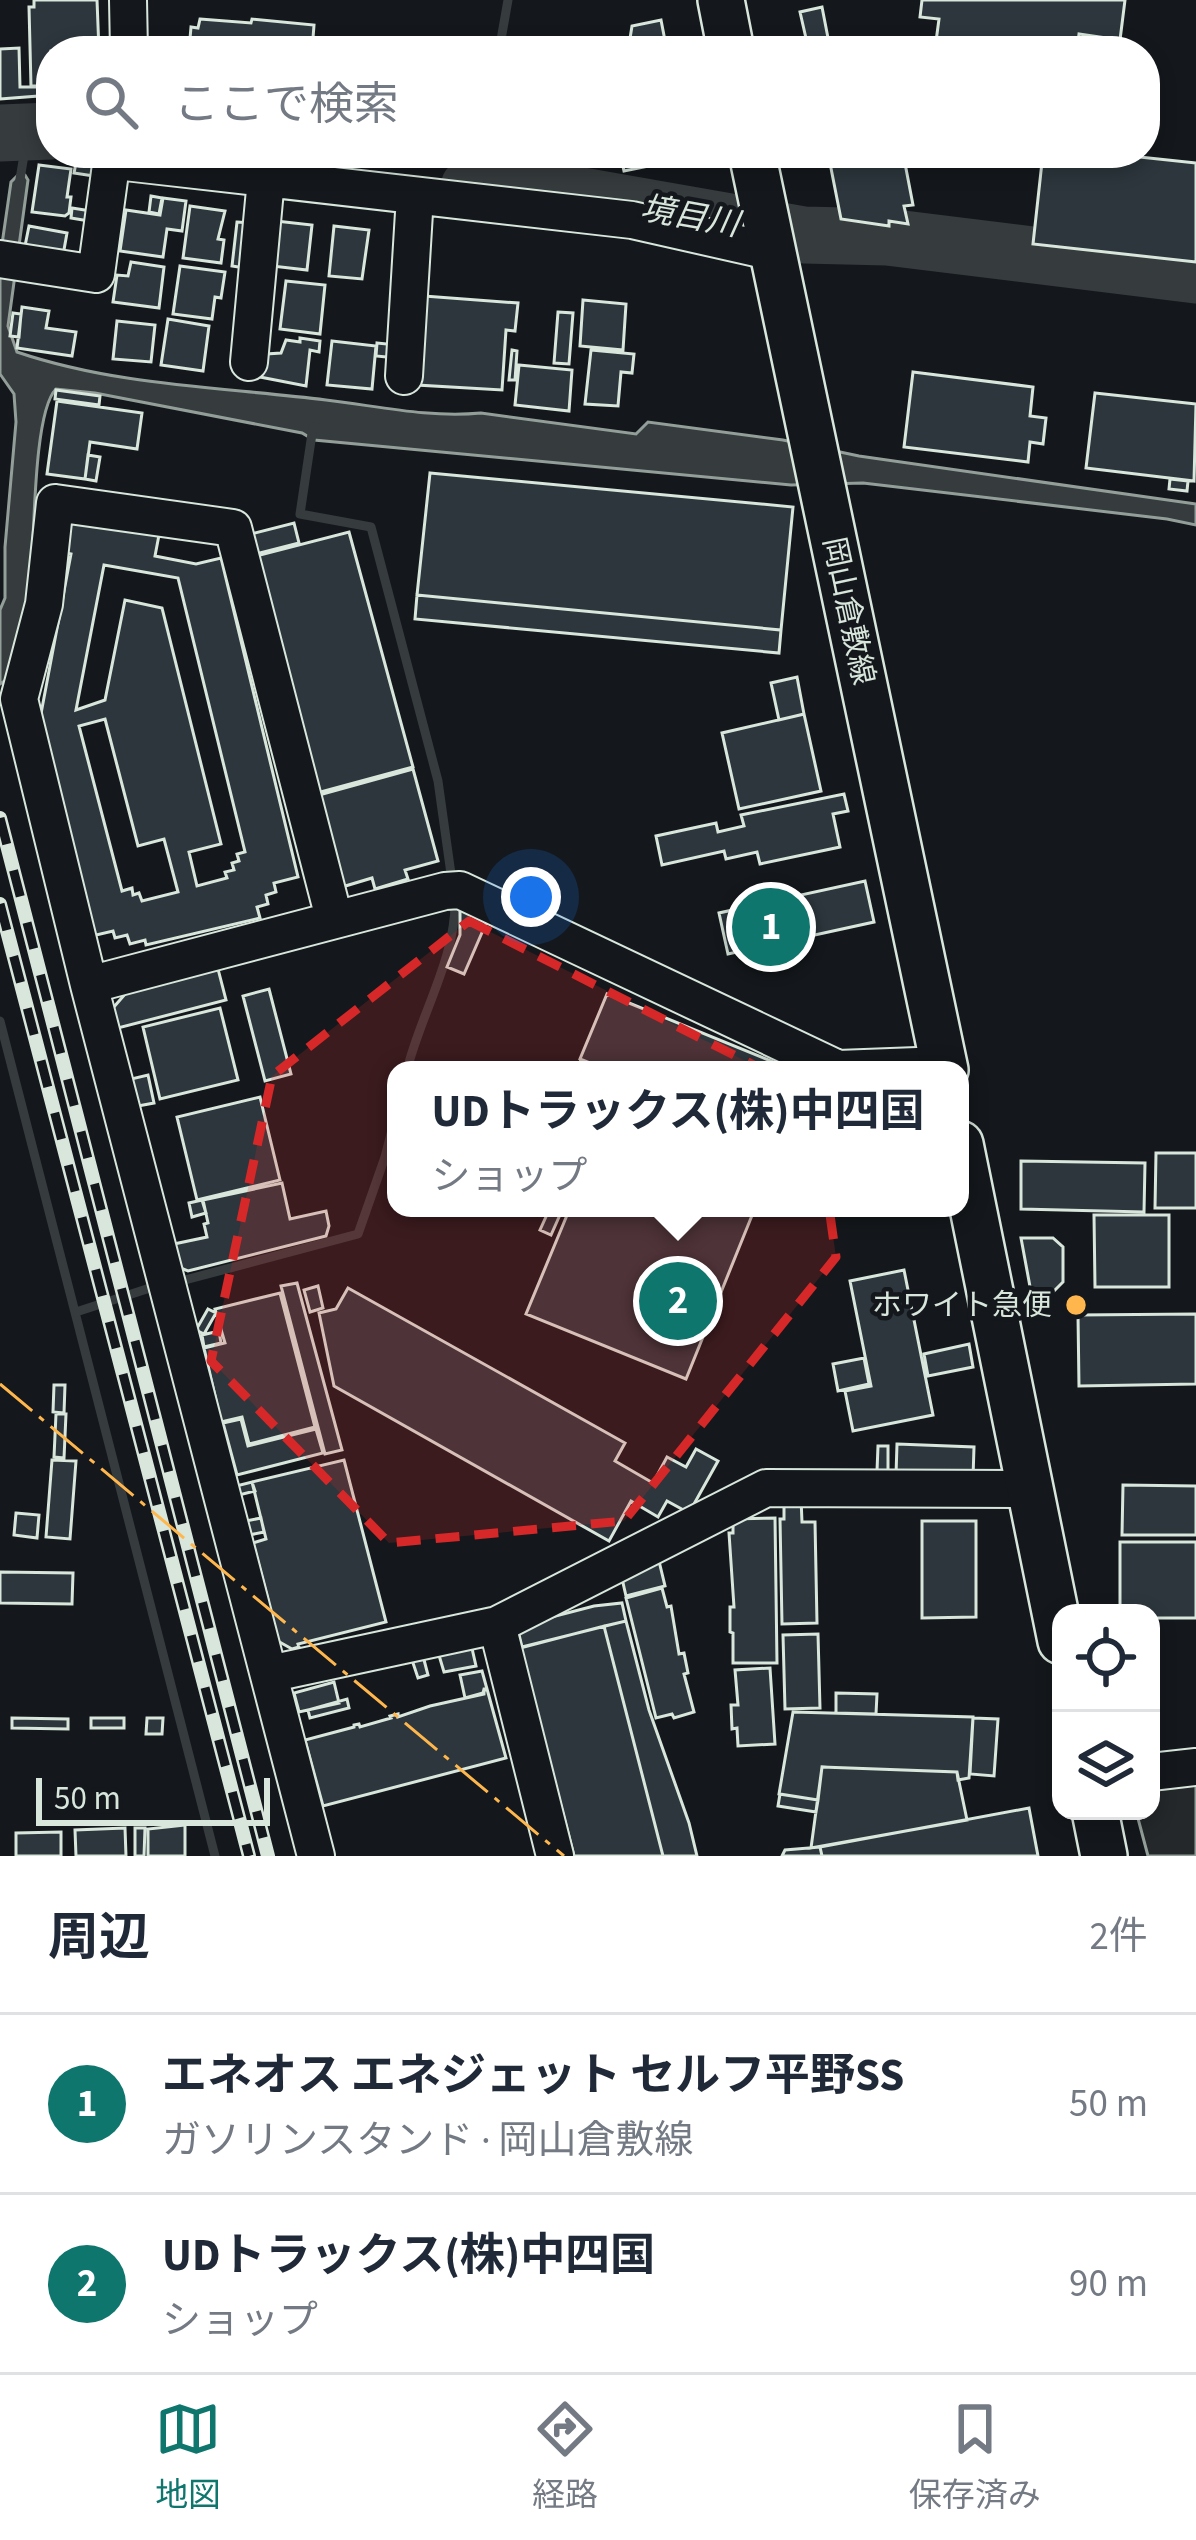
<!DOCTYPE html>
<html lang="ja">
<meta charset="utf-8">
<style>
:root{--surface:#fff;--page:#f2f2f3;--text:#1f2937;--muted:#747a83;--line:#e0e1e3;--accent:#0f766e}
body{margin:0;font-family:"Source Sans 3","Noto Sans JP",sans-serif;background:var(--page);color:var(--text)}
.controls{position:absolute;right:36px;bottom:36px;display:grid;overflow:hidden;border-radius:24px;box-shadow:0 6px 18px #0003}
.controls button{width:108px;height:108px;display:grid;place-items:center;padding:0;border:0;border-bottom:3px solid var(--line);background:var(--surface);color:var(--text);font:60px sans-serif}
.scale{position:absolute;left:36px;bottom:30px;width:234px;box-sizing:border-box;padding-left:12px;border:6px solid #d8e6dc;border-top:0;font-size:33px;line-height:42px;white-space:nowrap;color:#d8e6dc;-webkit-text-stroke:9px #14181c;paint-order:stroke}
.you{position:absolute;left:531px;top:897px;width:42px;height:42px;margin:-30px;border:9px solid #fff;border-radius:50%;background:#1a73e8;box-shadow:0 0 0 18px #1a73e833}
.badge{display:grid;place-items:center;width:78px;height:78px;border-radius:50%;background:var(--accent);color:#fff;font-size:39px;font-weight:700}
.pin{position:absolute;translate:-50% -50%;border:6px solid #fff;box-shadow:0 3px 12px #0006}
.popup{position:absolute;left:387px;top:1061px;width:582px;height:156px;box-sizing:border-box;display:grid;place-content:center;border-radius:24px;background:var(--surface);filter:drop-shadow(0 3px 9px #0005);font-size:39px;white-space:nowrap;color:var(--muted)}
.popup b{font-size:45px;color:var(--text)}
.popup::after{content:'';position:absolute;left:50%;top:100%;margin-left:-24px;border:24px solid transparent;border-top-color:var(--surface)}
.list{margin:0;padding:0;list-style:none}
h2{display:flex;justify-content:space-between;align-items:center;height:156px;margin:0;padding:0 48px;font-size:51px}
h2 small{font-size:39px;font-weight:400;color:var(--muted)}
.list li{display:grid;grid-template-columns:78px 1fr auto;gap:36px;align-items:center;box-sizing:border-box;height:180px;padding:0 48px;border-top:3px solid var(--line)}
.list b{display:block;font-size:45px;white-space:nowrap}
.list p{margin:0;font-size:39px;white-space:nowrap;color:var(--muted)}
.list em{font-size:39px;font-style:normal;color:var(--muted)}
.icon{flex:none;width:66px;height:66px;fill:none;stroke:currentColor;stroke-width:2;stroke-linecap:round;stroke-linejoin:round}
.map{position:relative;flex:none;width:1196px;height:1856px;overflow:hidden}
.search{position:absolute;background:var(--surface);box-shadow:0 6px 18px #0003;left:36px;right:36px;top:36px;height:132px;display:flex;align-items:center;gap:30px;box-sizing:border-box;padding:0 42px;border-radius:48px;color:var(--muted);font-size:45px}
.sheet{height:516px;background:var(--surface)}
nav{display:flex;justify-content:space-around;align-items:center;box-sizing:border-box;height:168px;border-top:3px solid var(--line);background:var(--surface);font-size:33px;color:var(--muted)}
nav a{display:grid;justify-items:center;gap:6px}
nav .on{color:var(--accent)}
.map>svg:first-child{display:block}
.parking{fill:#24282b;stroke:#939e99;stroke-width:3}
.water{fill:#363b3e;stroke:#939e99;stroke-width:3}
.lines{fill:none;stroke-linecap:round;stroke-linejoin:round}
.stream{stroke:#363b3e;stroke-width:9}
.river{stroke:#363b3e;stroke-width:57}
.building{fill:#2c363c;stroke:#d8e6dc;stroke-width:3;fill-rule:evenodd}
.minor-casing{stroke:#d8e6dc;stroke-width:40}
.major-casing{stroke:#d8e6dc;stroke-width:50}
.minor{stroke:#14181c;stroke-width:36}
.major{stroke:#14181c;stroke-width:45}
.rail-casing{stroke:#d8e6dc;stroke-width:14}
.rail{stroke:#14181c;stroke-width:9;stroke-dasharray:27;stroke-linecap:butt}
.power{stroke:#ffb74d;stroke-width:3;stroke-dasharray:42 9 6 9;stroke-linecap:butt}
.marked{fill:#d62828;fill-opacity:0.2;stroke:#d62828;stroke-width:9;stroke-dasharray:24 15;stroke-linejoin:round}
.poi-dot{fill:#ffb74d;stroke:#14181c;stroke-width:4.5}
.labels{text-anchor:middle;stroke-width:9;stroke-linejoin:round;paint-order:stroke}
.street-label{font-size:30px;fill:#d8e6dc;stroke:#14181c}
.poi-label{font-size:30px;fill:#d8e6dc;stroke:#14181c;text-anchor:end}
.water-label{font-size:33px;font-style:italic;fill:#d8e6dc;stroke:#14181c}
</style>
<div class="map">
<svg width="1196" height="1856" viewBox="0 0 1196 1856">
<rect width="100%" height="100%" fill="#14181c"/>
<path class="parking" d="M 1196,1780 L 1196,1856 L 1148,1856 L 1136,1811 L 1151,1811 L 1151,1784 Z"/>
<path class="water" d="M 19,174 L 25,175 L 28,180 L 8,326 L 17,352 C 117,386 222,387 326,400 C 378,406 428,418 481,413 L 636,434 L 648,422 L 783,440 L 859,456 L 1196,504 L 1196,525 L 1167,519 L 863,483 L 791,485 L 314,440 L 302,433 L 95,393 L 56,389 C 31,414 35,561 29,604 C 25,629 15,654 9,678 L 0,684 L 0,610 L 5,598 L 5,547 L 16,422 L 14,394 L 0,374 L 0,258 L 11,182 Z"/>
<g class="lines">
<path class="stream" d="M 499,51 L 508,0
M 19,185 L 28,131
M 476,187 L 482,153
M 313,427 L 300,514 L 371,527 L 438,781 L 452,881
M 0,1021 L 215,1856
M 407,1070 C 421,1013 457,957 455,897
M 185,1280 L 358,1234 L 385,1157 L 396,1114
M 76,1312 L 153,1287"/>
<path class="river" d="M 0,133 L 51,131
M 469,187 L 571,194 L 804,235 L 887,237 L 1196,275"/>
</g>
<path class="building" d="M 34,0 L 97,0 L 99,51 L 51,51 L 51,86 L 31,86 L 29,7 L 34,7 Z
M 922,0 L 1125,0 L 1120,40 L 1079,34 L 1077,51 L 935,49 L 939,19 L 920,17 Z
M 822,7 L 829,43 L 808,47 L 800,12 Z
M 200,19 L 251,23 L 252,19 L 314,25 L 312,51 L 193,51 L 189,50 L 191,27 L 198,28 Z
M 661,20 L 667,51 L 628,51 L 632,26 Z
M 19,48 L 20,87 L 51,87 L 51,95 L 0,99 L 0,49 Z
M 620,153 L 687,153 L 688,158 L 624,171 Z
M 828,153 L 903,153 L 913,205 L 904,206 L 908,224 L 889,221 L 889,226 L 841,219 Z
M 1043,153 L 1102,153 L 1196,163 L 1196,262 L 1033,244 Z
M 76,163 L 96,166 L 94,176 L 74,173 Z
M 39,165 L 71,169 L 67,197 L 71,197 L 69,213 L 65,216 L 32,212 Z
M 151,196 L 162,198 L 159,214 L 149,212 Z
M 163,198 L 186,201 L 182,231 L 167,229 L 163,257 L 120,251 L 126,210 L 160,215 Z
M 190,206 L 225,211 L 218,239 L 224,240 L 221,263 L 183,258 Z
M 72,208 L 91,211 L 89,221 L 71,218 Z
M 276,221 L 312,225 L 307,270 L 272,266 Z
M 237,222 L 250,223 L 245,268 L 232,266 Z
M 29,226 L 67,233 L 60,272 L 21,266 Z
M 334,226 L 369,230 L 362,279 L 329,276 Z
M 131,262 L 164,267 L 159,308 L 113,302 L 117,275 L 128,276 Z
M 180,266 L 225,272 L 221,298 L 215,297 L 212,319 L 173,314 Z
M 286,281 L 325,285 L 320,334 L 280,329 Z
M 424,296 L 518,303 L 515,331 L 506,330 L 502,390 L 417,385 Z
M 583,300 L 626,304 L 623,350 L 580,346 Z
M 22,307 L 49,311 L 46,328 L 76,332 L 72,356 L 17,348 Z
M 558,312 L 573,313 L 569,364 L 554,363 Z
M 13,313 L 21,314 L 19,337 L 10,336 Z
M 168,319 L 209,326 L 203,371 L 161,365 Z
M 117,321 L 155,325 L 151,362 L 113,359 Z
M 300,338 L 320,341 L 319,352 L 310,350 L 306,386 L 260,377 L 263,358 L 266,354 L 281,353 L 286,340 L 300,342 Z
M 332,341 L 376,346 L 372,389 L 327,385 Z
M 377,343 L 397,345 L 397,358 L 376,356 Z
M 512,350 L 517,351 L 515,380 L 509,380 Z
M 591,350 L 634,354 L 632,373 L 621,372 L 618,406 L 585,404 Z
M 519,365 L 572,370 L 569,411 L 515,405 Z
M 913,372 L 1033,387 L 1030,416 L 1046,418 L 1043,444 L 1030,442 L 1028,462 L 904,447 Z
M 56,390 L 100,396 L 99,405 L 55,399 Z
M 1095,393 L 1196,404 L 1194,481 L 1086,468 Z
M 57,401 L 142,413 L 137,449 L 90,442 L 85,479 L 47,474 Z
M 88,455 L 100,457 L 96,481 L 85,479 Z
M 430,473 L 793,507 L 781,630 L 417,595 Z
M 1170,479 L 1188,481 L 1187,491 L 1169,489 Z
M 67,517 L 159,535 L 155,556 L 196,564 L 221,558 L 298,877 L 274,883 L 276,892 L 266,895 L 268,904 L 257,907 L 260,918 L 146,945 L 145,940 L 130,944 L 127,935 L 115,938 L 113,931 L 92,936 L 40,719 L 71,554 L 61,552 ZM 104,565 L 178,578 L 245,852 L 237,854 L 239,861 L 232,863 L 234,870 L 225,872 L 227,878 L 197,886 L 189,852 L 221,844 L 162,608 L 125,600 L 105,700 L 76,710 ZM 105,719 L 138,846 L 164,839 L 178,892 L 142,901 L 139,893 L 133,895 L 132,888 L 122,891 L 79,726 Z
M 294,523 L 299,543 L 256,554 L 251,534 Z
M 349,532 L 413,767 L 317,793 L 256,556 Z
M 417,595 L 781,630 L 779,653 L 415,619 Z
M 797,677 L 804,714 L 779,720 L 771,683 Z
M 804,714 L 821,791 L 739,809 L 722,733 Z
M 413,769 L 438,861 L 405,870 L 408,879 L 375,889 L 372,878 L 342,887 L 319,795 Z
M 844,794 L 848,811 L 833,814 L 840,847 L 760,864 L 757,852 L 726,859 L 724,851 L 662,865 L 656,836 L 716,823 L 718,832 L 744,826 L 741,815 Z
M 865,881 L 874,922 L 728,954 L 719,913 Z
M 460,907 L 487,921 L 464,974 L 447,967 L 460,935 Z
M 218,969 L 226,1000 L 118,1028 L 113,1008 L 126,993 Z
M 269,989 L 291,1074 L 265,1081 L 243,996 Z
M 607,994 L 793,1070 L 607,1070 L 580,1059 Z
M 220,1008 L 238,1080 L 160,1099 L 143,1027 Z
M 581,1060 L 604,1070 L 576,1070 Z
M 148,1075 L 154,1103 L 138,1106 L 131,1079 Z
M 260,1097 L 280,1180 L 197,1200 L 177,1117 Z
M 1156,1153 L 1196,1153 L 1196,1208 L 1155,1208 Z
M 1021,1161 L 1145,1163 L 1144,1212 L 1021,1209 Z
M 282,1183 L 290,1219 L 326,1211 L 329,1226 L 326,1236 L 188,1271 L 178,1267 L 174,1244 L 207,1237 L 204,1224 L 208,1223 L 203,1200 Z
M 202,1200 L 206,1213 L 192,1217 L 189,1203 Z
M 550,1208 L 563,1208 L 551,1235 L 540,1230 Z
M 570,1208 L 755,1208 L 686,1379 L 526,1314 Z
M 1094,1215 L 1169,1215 L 1169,1287 L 1095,1287 Z
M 1021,1238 L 1053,1238 L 1063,1247 L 1063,1282 L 1052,1293 L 1031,1292 Z
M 904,1270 L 933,1415 L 853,1431 L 845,1391 L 871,1386 L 850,1281 Z
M 297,1283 L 342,1450 L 325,1454 L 281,1286 Z
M 318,1286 L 323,1308 L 310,1312 L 304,1290 Z
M 348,1288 L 625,1443 L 615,1461 L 653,1483 L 667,1457 L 686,1467 L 696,1449 L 718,1461 L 689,1513 L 667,1501 L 658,1517 L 631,1501 L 609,1541 L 334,1386 L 319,1313 L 336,1309 Z
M 280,1293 L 315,1427 L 249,1444 L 242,1417 L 221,1422 L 204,1348 L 225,1343 L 215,1309 Z
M 208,1309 L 216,1313 L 204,1334 L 196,1330 Z
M 1196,1314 L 1196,1384 L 1079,1386 L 1078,1315 Z
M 219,1331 L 221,1343 L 204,1347 L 202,1335 Z
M 969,1344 L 973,1367 L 928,1376 L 924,1354 Z
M 864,1358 L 869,1384 L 838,1391 L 833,1364 Z
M 54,1385 L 65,1385 L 64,1413 L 53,1412 Z
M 56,1414 L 66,1414 L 64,1458 L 54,1457 Z
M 241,1419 L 248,1446 L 316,1429 L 323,1453 L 237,1475 L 223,1423 Z
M 897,1444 L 974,1447 L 973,1478 L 896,1475 Z
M 878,1446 L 888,1446 L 888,1471 L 877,1471 Z
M 52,1460 L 76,1461 L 70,1539 L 46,1537 Z
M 344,1460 L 386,1622 L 298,1644 L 299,1647 L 292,1649 L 276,1640 L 266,1601 L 268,1600 L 253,1543 L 266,1539 L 252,1482 Z
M 252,1482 L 255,1491 L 239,1495 L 236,1486 Z
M 1123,1485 L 1196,1486 L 1196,1535 L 1122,1535 Z
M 784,1498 L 801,1498 L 802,1522 L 815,1522 L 817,1623 L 782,1624 L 780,1519 L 784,1519 Z
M 16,1513 L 39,1515 L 37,1538 L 14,1535 Z
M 261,1518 L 264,1532 L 249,1535 L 246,1521 Z
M 775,1518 L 777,1663 L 733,1663 L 733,1633 L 730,1632 L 730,1607 L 734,1607 L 729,1533 L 733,1533 L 733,1519 Z
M 922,1521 L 976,1521 L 976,1617 L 922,1618 Z
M 1120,1542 L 1196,1542 L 1196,1618 L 1151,1618 L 1151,1613 L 1120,1613 Z
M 658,1557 L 665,1586 L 626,1596 L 621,1574 Z
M 0,1572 L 73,1573 L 72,1604 L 0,1603 Z
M 662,1588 L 667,1607 L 671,1606 L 679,1654 L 684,1653 L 688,1673 L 684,1674 L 694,1712 L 674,1718 L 672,1714 L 656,1718 L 626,1598 Z
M 622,1603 L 626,1621 L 522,1647 L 517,1626 L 594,1606 Z
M 626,1621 L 649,1710 L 689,1823 L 697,1856 L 663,1856 L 604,1626 Z
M 604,1626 L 663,1856 L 574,1856 L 520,1648 Z
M 818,1634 L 820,1708 L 785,1709 L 783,1635 Z
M 471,1644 L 476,1666 L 444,1672 L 438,1652 Z
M 423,1656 L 428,1675 L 418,1678 L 412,1660 Z
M 770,1668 L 775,1744 L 738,1746 L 737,1728 L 732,1729 L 731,1705 L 738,1705 L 735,1670 Z
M 482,1671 L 487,1689 L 484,1689 L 483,1693 L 465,1698 L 460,1675 Z
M 334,1682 L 339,1703 L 299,1712 L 294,1693 Z
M 487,1689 L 506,1758 L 323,1806 L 305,1740 L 354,1727 L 354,1725 L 359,1724 L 360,1727 L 391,1718 L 390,1716 L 398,1714 L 398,1717 L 430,1706 L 484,1694 L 484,1690 Z
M 836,1693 L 877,1694 L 876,1714 L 836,1713 Z
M 347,1699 L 349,1708 L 310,1718 L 308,1710 Z
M 793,1712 L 973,1717 L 969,1778 L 958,1780 L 957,1772 L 822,1767 L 818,1800 L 779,1794 Z
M 12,1718 L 68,1719 L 68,1729 L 12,1728 Z
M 91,1718 L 124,1718 L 124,1728 L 91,1728 Z
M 147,1718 L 163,1718 L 162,1734 L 146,1734 Z
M 973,1718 L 998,1719 L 994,1776 L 970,1774 Z
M 822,1767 L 957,1772 L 967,1820 L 811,1848 Z
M 780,1794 L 818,1800 L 816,1812 L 778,1806 Z
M 1029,1808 L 1038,1856 L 822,1856 L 820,1847 Z
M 185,1825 L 185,1856 L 148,1856 L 148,1829 Z
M 125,1828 L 126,1856 L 76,1856 L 75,1830 Z
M 135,1828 L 145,1828 L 144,1856 L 135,1856 Z
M 61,1832 L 61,1856 L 16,1856 L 16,1833 Z
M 820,1847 L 822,1856 L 782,1856 L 785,1850 Z"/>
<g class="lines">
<defs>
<path id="minor" d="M 128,0 L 129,51
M 126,153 L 125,162 L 632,220 L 774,252
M 0,259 L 96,274 L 111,165 L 125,162
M 249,362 L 266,179
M 404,376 L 415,196
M 89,985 L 445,891 L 460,890 L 838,1069 L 944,1065
M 497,1625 L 555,1856
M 269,1674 L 497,1625 L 766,1488 L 1031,1489
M 1151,1772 L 1196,1767
M 316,1856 L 89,985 L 19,699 L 44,604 L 55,503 L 233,528 L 334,918"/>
<path id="major" d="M 721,0 L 731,51
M 752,153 L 945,1070
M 960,1144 L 1061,1641
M 1095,1811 L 1104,1856"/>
</defs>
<use href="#minor" class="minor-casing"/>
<use href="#major" class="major-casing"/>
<use href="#minor" class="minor"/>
<use href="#major" class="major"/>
<defs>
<path id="rail" d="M 0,818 L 268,1856
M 0,904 L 249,1856"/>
</defs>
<use href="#rail" class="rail-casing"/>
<use href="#rail" class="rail"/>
<path class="power" d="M 0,1384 L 564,1856"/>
</g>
<path class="marked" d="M 469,921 L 813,1095 L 836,1257 L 624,1521 L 389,1543 L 211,1361 L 272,1076 Z"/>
<circle class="poi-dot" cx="1076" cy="1305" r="12"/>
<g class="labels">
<g class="street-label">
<text transform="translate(849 611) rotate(78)" y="10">岡山倉敷線</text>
</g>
<g class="poi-label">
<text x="1052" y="1315">ホワイト急便</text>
</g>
<g class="water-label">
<text transform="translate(690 215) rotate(10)" y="12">境目川</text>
</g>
</g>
</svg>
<div class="controls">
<button><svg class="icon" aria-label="locate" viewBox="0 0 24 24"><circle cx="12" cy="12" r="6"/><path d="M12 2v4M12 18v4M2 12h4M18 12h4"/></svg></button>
<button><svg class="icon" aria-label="layers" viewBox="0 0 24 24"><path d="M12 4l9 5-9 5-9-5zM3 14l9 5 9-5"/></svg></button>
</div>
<div class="scale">50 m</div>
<div class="you"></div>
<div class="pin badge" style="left:771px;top:927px">1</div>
<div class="pin badge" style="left:678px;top:1301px">2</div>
<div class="popup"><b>UDトラックス(株)中四国</b>ショップ</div>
<div class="search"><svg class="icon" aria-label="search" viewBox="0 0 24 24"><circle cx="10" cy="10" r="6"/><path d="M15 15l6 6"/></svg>ここで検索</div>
</div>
<section class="sheet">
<h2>周辺<small>2件</small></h2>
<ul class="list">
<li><span class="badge">1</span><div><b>エネオス エネジェット セルフ平野SS</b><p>ガソリンスタンド · 岡山倉敷線</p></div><em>50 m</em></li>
<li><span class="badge">2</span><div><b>UDトラックス(株)中四国</b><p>ショップ</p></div><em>90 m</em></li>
</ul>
</section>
<nav>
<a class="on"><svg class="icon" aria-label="map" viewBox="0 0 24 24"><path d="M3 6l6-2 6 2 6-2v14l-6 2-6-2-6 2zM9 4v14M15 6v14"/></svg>地図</a>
<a><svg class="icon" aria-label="directions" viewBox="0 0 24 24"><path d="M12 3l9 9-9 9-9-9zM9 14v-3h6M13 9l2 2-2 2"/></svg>経路</a>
<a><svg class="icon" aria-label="saved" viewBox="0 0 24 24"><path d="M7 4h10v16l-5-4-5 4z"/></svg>保存済み</a>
</nav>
